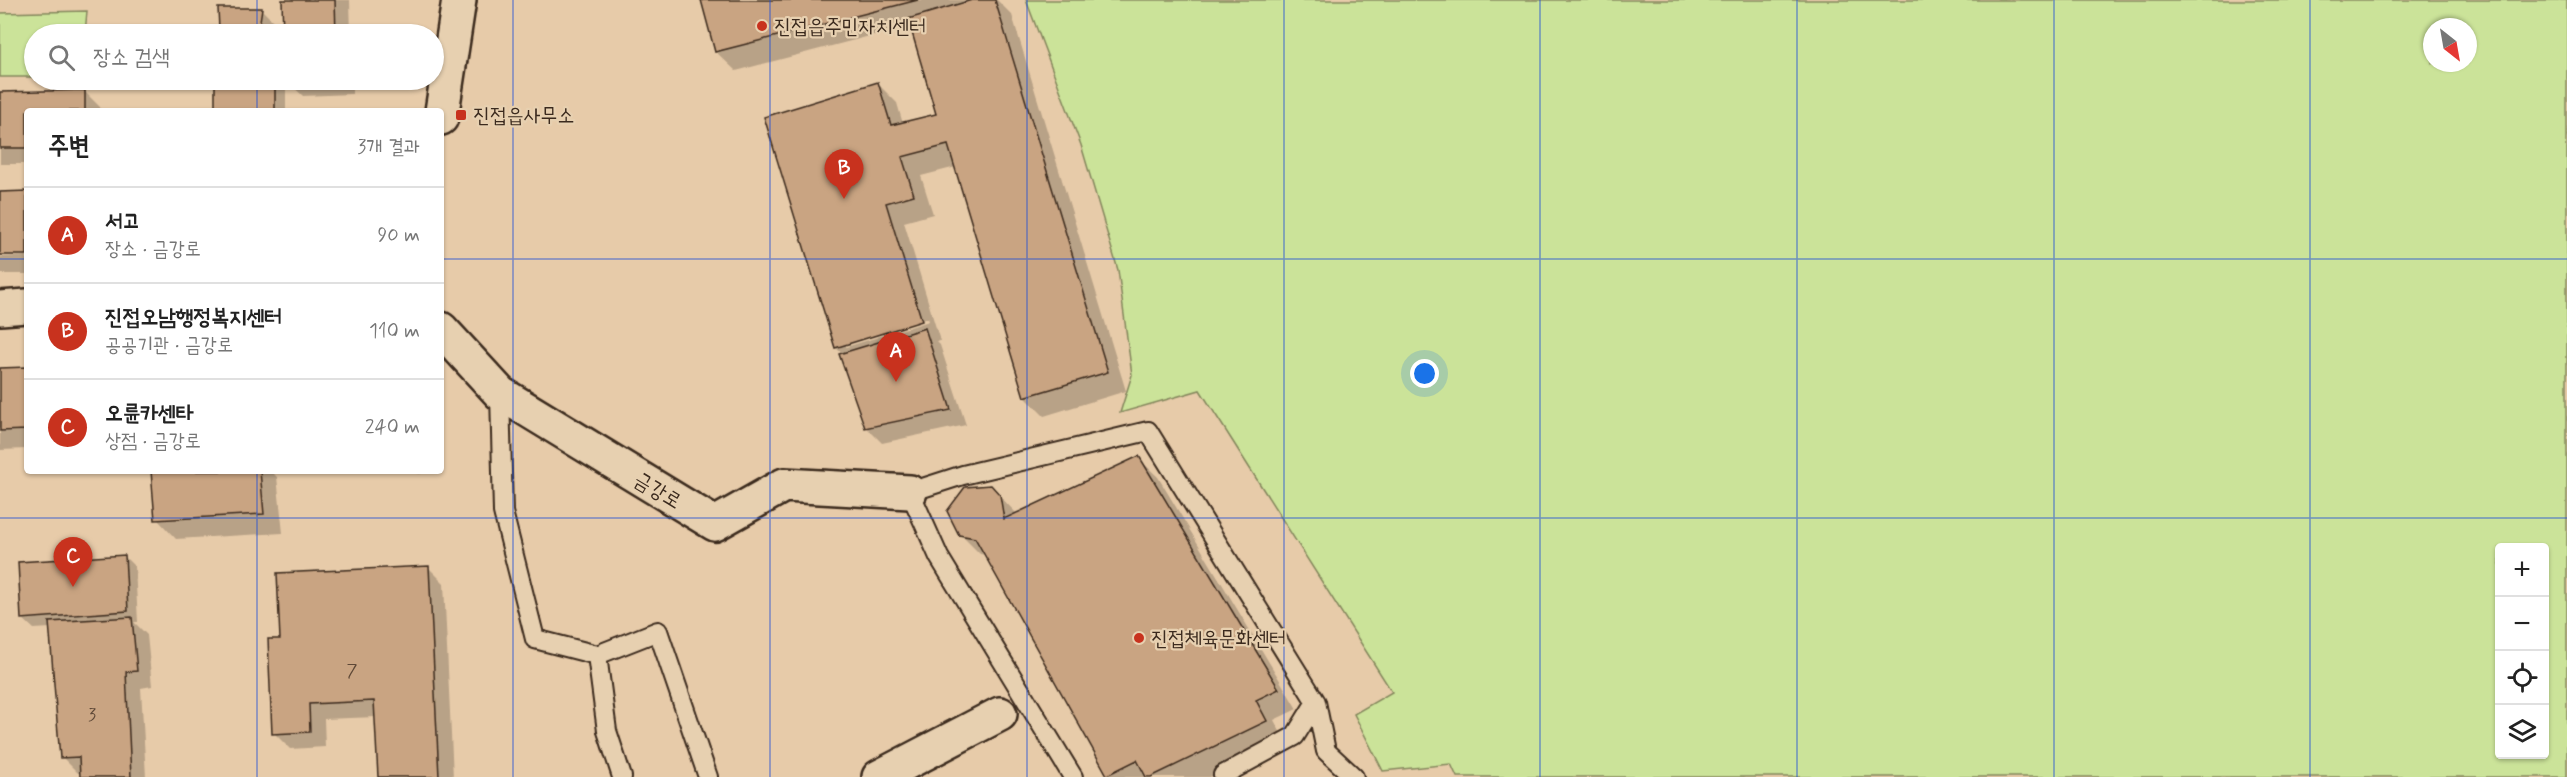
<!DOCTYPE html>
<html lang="ko">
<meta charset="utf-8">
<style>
:root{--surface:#fff;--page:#f2f2f2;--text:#222;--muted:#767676;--line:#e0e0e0;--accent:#c8321e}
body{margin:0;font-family:Mynerve,"Poor Story",sans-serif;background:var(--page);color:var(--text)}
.controls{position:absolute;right:18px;bottom:18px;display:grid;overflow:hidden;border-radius:6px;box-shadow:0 2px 4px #0004}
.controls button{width:54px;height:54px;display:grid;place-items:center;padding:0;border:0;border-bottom:2px solid var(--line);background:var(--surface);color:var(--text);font:30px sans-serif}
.compass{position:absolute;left:2423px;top:18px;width:54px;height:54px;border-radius:50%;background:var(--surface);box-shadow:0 2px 4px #0004;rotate:149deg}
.you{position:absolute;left:1425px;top:374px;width:21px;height:21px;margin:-15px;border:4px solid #fff;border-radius:50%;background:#1a73e8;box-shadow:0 0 0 9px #1a73e833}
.badge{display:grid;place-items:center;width:39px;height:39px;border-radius:50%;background:var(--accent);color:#fff;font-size:20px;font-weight:700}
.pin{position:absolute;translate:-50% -50px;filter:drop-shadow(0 2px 3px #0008)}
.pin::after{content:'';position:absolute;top:32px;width:21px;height:18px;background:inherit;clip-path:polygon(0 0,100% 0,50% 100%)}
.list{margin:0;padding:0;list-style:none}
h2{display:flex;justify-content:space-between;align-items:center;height:78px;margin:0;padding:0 24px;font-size:26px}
h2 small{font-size:20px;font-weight:400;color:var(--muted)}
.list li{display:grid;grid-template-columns:39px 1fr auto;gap:18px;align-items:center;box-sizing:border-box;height:96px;padding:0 24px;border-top:2px solid var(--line)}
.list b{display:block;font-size:22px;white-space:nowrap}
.list p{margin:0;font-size:20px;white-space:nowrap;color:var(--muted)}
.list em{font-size:20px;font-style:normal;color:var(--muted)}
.icon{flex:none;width:33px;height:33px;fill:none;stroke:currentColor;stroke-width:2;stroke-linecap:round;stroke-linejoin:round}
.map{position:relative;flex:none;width:2567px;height:777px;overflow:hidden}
.search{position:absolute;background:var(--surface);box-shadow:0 2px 4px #0004;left:24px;top:24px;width:420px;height:66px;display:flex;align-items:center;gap:15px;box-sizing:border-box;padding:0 21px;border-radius:33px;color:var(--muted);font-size:22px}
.panel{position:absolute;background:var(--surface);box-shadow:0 2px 4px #0004;left:24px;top:108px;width:420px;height:366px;border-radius:6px}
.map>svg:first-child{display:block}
.green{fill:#cbe399;stroke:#83865c;stroke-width:1.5;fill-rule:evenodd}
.shadow{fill:#0003;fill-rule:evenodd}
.building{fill:#c9a482;stroke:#3b2a1e;stroke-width:1.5}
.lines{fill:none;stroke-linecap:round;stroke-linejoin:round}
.lane-casing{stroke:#3b2a1e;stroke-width:22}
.street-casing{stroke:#3b2a1e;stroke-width:38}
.lane{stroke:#e7d0b0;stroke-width:18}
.street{stroke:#e7d0b0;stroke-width:33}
.grid{fill:none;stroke:#1d4ed8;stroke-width:1.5;stroke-opacity:0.55}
.poi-dot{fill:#c8321e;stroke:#e7d0b0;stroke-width:2}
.labels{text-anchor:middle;stroke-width:4.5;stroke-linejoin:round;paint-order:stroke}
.number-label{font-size:18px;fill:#5e4837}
.poi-label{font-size:21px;fill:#3b2a1e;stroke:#e7d0b0;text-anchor:start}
.street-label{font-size:21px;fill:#3b2a1e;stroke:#e7d0b0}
</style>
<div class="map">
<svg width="2567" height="777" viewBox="0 0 2567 777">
<rect width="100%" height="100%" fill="#e7cba9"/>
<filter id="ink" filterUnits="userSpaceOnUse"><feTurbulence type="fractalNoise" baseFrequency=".0167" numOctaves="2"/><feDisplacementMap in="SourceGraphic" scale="12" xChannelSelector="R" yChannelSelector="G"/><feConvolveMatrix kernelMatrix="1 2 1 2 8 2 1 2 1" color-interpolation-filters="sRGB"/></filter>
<g filter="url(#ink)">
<path class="green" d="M 1026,0 L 2567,0 L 2567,777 L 1457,777 L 1451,764 L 1383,771 L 1354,714 L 1392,692 L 1200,390 L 1120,413 L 1132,375 L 1118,270 L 1081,145 ZM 2432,27 L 2468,27 L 2468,63 L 2432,63 ZM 2500,548 L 2544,548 L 2544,754 L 2500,754 Z
M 87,11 L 85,34 L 34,34 L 34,77 L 0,77 L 0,13 Z"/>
<path class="shadow" d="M 283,0 L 350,0 L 351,34 L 285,34 Z
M 703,0 L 997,0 L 1012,15 L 1126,391 L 1044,416 L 1025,397 L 956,167 L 921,176 L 933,214 L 904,222 L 940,341 L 937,342 L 940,345 L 966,425 L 882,443 L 866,427 L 843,354 L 836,348 L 766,118 L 878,84 L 897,103 L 903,124 L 938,115 L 912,25 L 736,71 L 716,52 ZM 928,318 L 929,321 L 846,347 L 846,343 Z
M 261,9 L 277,25 L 276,30 L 281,34 L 216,34 L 216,30 Z
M 216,80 L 286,80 L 286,111 L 217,111 Z
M 286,80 L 352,80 L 352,94 L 303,96 Z
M 84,91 L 100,107 L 100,111 L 27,111 L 27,164 L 0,164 L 0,94 Z
M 27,256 L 27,274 L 0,274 L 0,257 Z
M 0,369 L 27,369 L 27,449 L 0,450 Z
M 1138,458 L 1158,477 L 1297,709 L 1274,720 L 1285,741 L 1210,777 L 1111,777 L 986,555 L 980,554 L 961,535 L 991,487 L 1017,514 Z
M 153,471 L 271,471 L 277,477 L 283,533 L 176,539 L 157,519 Z
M 411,471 L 425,471 L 420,474 Z
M 124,556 L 135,567 L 138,622 L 134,622 L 147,635 L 152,686 L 141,688 L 146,777 L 81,777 L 81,773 L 78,773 L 62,757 L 51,628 L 34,629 L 22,618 Z
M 428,567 L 444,583 L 453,777 L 379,777 L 377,717 L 324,719 L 325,747 L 290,749 L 274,733 L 282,640 Z"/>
<path class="building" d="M 282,0 L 335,0 L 336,34 L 283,34 Z
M 701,0 L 918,0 L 715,52 Z
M 972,0 L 995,0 L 1108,372 L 1024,397 L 948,145 L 902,157 L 914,195 L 886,203 L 922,321 L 835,348 L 764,117 L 878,82 L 891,125 L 936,114 L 908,19 Z
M 218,8 L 262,8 L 259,28 L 219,29 Z
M 276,28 L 276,34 L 214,34 L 214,29 Z
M 215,80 L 275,80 L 275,111 L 215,111 Z
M 85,90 L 85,111 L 27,111 L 27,148 L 0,148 L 0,92 Z
M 27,191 L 27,255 L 0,255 L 0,192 Z
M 925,328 L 951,410 L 865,428 L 839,354 Z
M 27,367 L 27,430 L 0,431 L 0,368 Z
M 1139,456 L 1279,689 L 1256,700 L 1267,721 L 1151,777 L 1146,777 L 1137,760 L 1107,775 L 975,538 L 959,535 L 947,511 L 965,487 L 991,485 L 1000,495 L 1004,519 Z
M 151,471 L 260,471 L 264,514 L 155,520 Z
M 125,555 L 128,611 L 21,619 L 18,562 Z
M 429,566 L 439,777 L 378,777 L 374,701 L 309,704 L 310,732 L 272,734 L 268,639 L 280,639 L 277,573 Z
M 132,617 L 137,671 L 126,672 L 131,777 L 80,777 L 79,757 L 60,758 L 49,622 Z"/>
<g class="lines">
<defs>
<path id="lane" d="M 500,393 L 503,512 L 535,639 L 597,655 L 658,631 L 708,777
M 597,655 L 607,731 L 622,777
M 1223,775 L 1295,736 L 1316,702
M 1073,777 L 939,557 L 910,492 L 963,475 L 1148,431 L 1316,702 L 1326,751 L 1354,777"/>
<path id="street" d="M 441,118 L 459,0
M 0,308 L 27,306
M 441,329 L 500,393 L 715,524 L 784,485 L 910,492
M 879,777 L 1000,714"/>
</defs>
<use href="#lane" class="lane-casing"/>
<use href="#street" class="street-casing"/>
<use href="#lane" class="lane"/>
<use href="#street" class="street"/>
</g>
</g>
<path class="grid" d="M 257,0 L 257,34M 513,0 L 513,777M 770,0 L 770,777M 1027,0 L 1027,777M 1284,0 L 1284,777M 1540,0 L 1540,777M 1797,0 L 1797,777M 2054,0 L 2054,777M 2310,0 L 2310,777M 257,80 L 257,111M 0,259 L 27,259M 441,259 L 2567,259M 257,471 L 257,777M 0,518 L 2567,518"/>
<g class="poi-dot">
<circle cx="762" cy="26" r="6"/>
<rect x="455" y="109" width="12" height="12" rx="3"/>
<circle cx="1139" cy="638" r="6"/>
</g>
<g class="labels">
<g class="number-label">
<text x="352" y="676">7</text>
<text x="92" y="720">3</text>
</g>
<g class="poi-label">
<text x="774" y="33">진접읍주민자치센터</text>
<text x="473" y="122">진접읍사무소</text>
<text x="1151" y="645">진접체육문화센터</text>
</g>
<g class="street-label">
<text transform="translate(658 490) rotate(31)" y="7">금강로</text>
</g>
</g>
</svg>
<div class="controls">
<button>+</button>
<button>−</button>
<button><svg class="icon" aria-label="locate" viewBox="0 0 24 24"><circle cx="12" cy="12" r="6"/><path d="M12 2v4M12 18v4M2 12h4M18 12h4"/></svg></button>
<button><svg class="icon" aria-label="layers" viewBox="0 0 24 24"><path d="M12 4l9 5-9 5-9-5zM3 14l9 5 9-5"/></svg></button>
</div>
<svg class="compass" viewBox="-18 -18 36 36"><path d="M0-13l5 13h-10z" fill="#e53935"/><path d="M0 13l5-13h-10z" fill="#767676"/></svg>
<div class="you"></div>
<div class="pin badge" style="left:896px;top:382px">A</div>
<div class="pin badge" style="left:844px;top:199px">B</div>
<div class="pin badge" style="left:73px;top:587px">C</div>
<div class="search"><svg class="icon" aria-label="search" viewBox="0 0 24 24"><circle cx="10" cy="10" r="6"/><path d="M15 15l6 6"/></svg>장소 검색</div>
<section class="panel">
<h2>주변<small>3개 결과</small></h2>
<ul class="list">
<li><span class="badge">A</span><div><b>서고</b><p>장소 · 금강로</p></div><em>90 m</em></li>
<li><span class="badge">B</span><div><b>진접오남행정복지센터</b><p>공공기관 · 금강로</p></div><em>110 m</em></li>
<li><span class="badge">C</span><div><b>오륜카센타</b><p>상점 · 금강로</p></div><em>240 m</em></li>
</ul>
</section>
</div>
